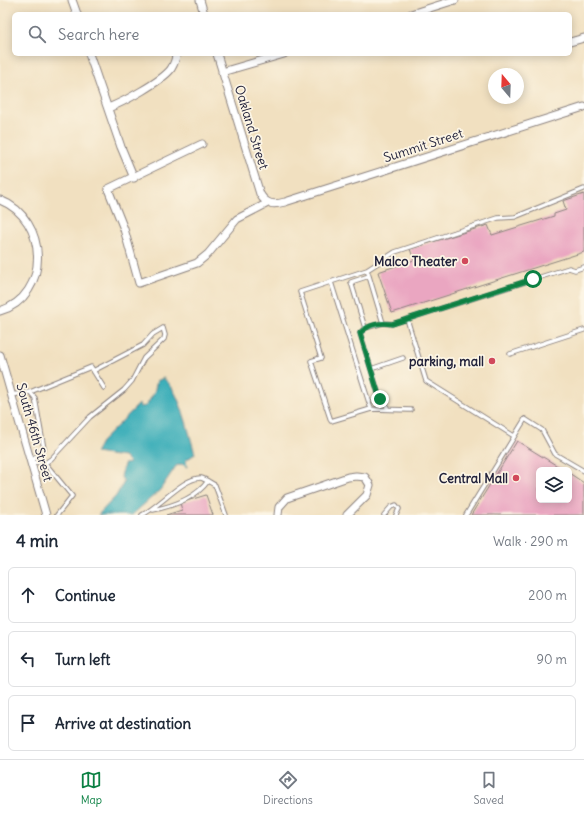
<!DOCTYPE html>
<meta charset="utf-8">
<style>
:root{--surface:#fff;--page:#f2f2f3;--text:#1f2937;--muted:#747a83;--line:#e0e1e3;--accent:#0b8043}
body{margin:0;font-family:Delius,sans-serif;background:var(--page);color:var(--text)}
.controls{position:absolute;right:12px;bottom:12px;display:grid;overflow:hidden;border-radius:6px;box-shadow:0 2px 10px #0003}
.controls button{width:36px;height:36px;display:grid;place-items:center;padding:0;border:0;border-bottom:1px solid var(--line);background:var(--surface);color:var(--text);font:20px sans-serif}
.compass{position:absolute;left:488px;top:68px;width:36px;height:36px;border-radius:50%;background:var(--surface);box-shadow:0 2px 10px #0003;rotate:341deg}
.stop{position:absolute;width:12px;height:12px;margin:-9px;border:3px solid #0b8043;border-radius:50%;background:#fff}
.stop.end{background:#0b8043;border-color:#fff;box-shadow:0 1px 4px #0008}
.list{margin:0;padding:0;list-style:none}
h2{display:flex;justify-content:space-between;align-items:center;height:52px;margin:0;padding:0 16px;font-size:17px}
h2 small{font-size:13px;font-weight:400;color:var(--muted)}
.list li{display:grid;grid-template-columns:26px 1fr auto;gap:12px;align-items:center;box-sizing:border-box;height:56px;margin:0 8px 8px;padding:0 8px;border:1px solid var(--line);border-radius:6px}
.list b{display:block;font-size:15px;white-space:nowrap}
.list em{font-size:13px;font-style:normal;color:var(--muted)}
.icon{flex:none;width:22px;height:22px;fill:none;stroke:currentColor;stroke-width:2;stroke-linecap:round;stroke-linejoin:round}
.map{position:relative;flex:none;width:584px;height:515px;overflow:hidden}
.search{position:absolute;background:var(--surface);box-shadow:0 2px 10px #0003;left:12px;right:12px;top:12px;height:44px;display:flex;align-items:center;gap:10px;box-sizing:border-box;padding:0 14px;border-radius:6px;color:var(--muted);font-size:15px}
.sheet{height:244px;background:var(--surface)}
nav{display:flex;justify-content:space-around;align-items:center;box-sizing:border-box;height:56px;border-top:1px solid var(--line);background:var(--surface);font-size:11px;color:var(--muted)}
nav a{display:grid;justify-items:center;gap:2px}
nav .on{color:var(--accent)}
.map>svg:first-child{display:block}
.water{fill:#3eafb9;stroke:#30687a}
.building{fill:#eaa6c1}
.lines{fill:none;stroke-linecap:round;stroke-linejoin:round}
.service-casing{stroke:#8a817e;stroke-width:5.5}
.minor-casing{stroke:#8a817e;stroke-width:9}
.service{stroke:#fff;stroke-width:3.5}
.minor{stroke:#fff;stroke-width:7}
.route{stroke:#0b8043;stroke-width:5}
.poi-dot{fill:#d1495b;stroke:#fcf5e5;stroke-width:1.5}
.labels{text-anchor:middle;stroke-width:3.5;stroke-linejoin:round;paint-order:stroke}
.street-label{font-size:13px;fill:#22223b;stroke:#fcf5e5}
.poi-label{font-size:13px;font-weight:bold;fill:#22223b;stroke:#fcf5e5;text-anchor:end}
</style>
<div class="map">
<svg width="584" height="515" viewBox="0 0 584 515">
<rect width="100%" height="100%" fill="#fcf5e5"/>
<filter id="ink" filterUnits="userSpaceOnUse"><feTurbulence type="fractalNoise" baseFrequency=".025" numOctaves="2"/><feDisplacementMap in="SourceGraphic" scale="8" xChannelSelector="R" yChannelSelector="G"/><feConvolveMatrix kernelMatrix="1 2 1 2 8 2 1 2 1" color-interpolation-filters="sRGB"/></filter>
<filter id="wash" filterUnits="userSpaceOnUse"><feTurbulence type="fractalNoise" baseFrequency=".012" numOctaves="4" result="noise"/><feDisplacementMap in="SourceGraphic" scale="16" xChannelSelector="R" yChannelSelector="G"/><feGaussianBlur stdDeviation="0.9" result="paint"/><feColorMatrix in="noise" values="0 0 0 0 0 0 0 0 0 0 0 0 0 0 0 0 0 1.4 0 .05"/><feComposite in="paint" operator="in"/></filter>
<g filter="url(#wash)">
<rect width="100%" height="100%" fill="#f1e0c0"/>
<path class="water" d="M 163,378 C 180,389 189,434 195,454 L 186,460 L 187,467 L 182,464 L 176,466 L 160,490 L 132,515 L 98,515 L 116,496 L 124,482 L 121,477 L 124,464 L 130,463 L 124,457 L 95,453 L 101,442 L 139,404 L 140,407 L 146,406 L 154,393 L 157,381 Z"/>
<g id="blocks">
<path class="building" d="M 584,194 L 584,252 L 392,313 L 378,272 L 414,260 L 410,249 L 488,225 L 492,235 L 554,216 L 554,214 L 566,210 L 563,201 Z
M 517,441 L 564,470 L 539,470 L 539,500 L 569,500 L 569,473 L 584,483 L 584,515 L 471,515 Z
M 206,495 L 213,515 L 166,515 L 182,510 L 180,503 Z"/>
</g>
</g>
<g filter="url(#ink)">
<use href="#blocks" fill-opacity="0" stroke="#8a817e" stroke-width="1"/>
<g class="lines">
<defs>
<path id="service" d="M 367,270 L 395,252 L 498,218 L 515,217 L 584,189
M 331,282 L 371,409 L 331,421 L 311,361 L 321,358 L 300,292 L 367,270 L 369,276
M 407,319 L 426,381 L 514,436
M 383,323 L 369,276 L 351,282 L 365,328 L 383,323 L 392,324 L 569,268 L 575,270 L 584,267
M 365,328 L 360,333 L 371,369
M 510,354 L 584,330
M 30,392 L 91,367 L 104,388
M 11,395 L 30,392 L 35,398 L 44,449 L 31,462
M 387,408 L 386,404 L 380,399 L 371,369 L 403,358
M 371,409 L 411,410
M 31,462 L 45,463 L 51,459 L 90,417 L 124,390 L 132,381 L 144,358 L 164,339 L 165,335 L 163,328 L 153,334 L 143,345 L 93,371
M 45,463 L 72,496 L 57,515
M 153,510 C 173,506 196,498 208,481
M 142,515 C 159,507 184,477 201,478 C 205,479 211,483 215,485 L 226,515
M 384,515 L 391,507 L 396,505 L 399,509 L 396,515
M 466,515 L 525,419 L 542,430 L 555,454 L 584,471"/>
<path id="minor" d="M 72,0 L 77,14
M 200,0 L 204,14
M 411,14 L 455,0
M 570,42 L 584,38
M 89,54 L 121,147 L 134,178
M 217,54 L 260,194 C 266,205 274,205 285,202 L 584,107
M 222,72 L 284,54
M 108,108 C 122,103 162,81 171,69 C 174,64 176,59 176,54
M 202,144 L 108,189 L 124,229 L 139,283 L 197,263 L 208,254 L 237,219 L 268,203
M 0,200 C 49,219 51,296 0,311
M 0,355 L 46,515
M 278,515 L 279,507 L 287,498 L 348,477 L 356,476 L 365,477 L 370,485 L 367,495 L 347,515"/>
</defs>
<use href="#service" class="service-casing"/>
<use href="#minor" class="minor-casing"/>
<use href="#service" class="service"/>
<use href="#minor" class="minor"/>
</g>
</g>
<g class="lines" filter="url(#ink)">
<path class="route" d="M 380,399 L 360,333 C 368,325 380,322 392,324 L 533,279"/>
</g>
<g class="poi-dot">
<circle cx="465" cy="261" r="4"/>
<circle cx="492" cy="361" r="4"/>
<circle cx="516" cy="478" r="4"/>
</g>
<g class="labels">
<g class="street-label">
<text transform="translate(252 127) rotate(73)" y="5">Oakland Street</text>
<text transform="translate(423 145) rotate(-18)" y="5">Summit Street</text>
<text transform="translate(35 432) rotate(74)" y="5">South 46th Street</text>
</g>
<g class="poi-label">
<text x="457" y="266">Malco Theater</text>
<text x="484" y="366">parking, mall</text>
<text x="508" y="483">Central Mall</text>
</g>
</g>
</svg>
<div class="controls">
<button><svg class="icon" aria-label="layers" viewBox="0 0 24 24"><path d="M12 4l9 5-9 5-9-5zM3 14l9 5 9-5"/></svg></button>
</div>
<svg class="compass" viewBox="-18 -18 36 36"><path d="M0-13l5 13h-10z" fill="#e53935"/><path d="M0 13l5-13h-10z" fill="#747a83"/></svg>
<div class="stop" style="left:533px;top:279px"></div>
<div class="stop end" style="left:380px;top:399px"></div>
<div class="search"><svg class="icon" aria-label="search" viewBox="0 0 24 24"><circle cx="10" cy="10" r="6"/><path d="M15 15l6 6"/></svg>Search here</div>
</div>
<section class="sheet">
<h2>4 min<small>Walk · 290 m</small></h2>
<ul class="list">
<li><svg class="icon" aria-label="ahead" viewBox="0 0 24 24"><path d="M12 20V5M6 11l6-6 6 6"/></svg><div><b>Continue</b></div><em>200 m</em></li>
<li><svg class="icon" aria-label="left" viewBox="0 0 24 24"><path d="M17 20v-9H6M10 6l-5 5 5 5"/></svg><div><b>Turn left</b></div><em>90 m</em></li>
<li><svg class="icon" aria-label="arrive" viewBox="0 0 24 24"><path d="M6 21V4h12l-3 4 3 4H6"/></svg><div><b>Arrive at destination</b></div></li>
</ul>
</section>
<nav>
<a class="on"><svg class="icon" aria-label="map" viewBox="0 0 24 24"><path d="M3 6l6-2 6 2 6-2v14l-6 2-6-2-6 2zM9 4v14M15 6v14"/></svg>Map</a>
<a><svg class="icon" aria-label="directions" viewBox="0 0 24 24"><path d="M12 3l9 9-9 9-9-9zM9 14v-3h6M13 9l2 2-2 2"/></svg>Directions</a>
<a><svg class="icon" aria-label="saved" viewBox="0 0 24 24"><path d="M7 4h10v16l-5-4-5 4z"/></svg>Saved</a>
</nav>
